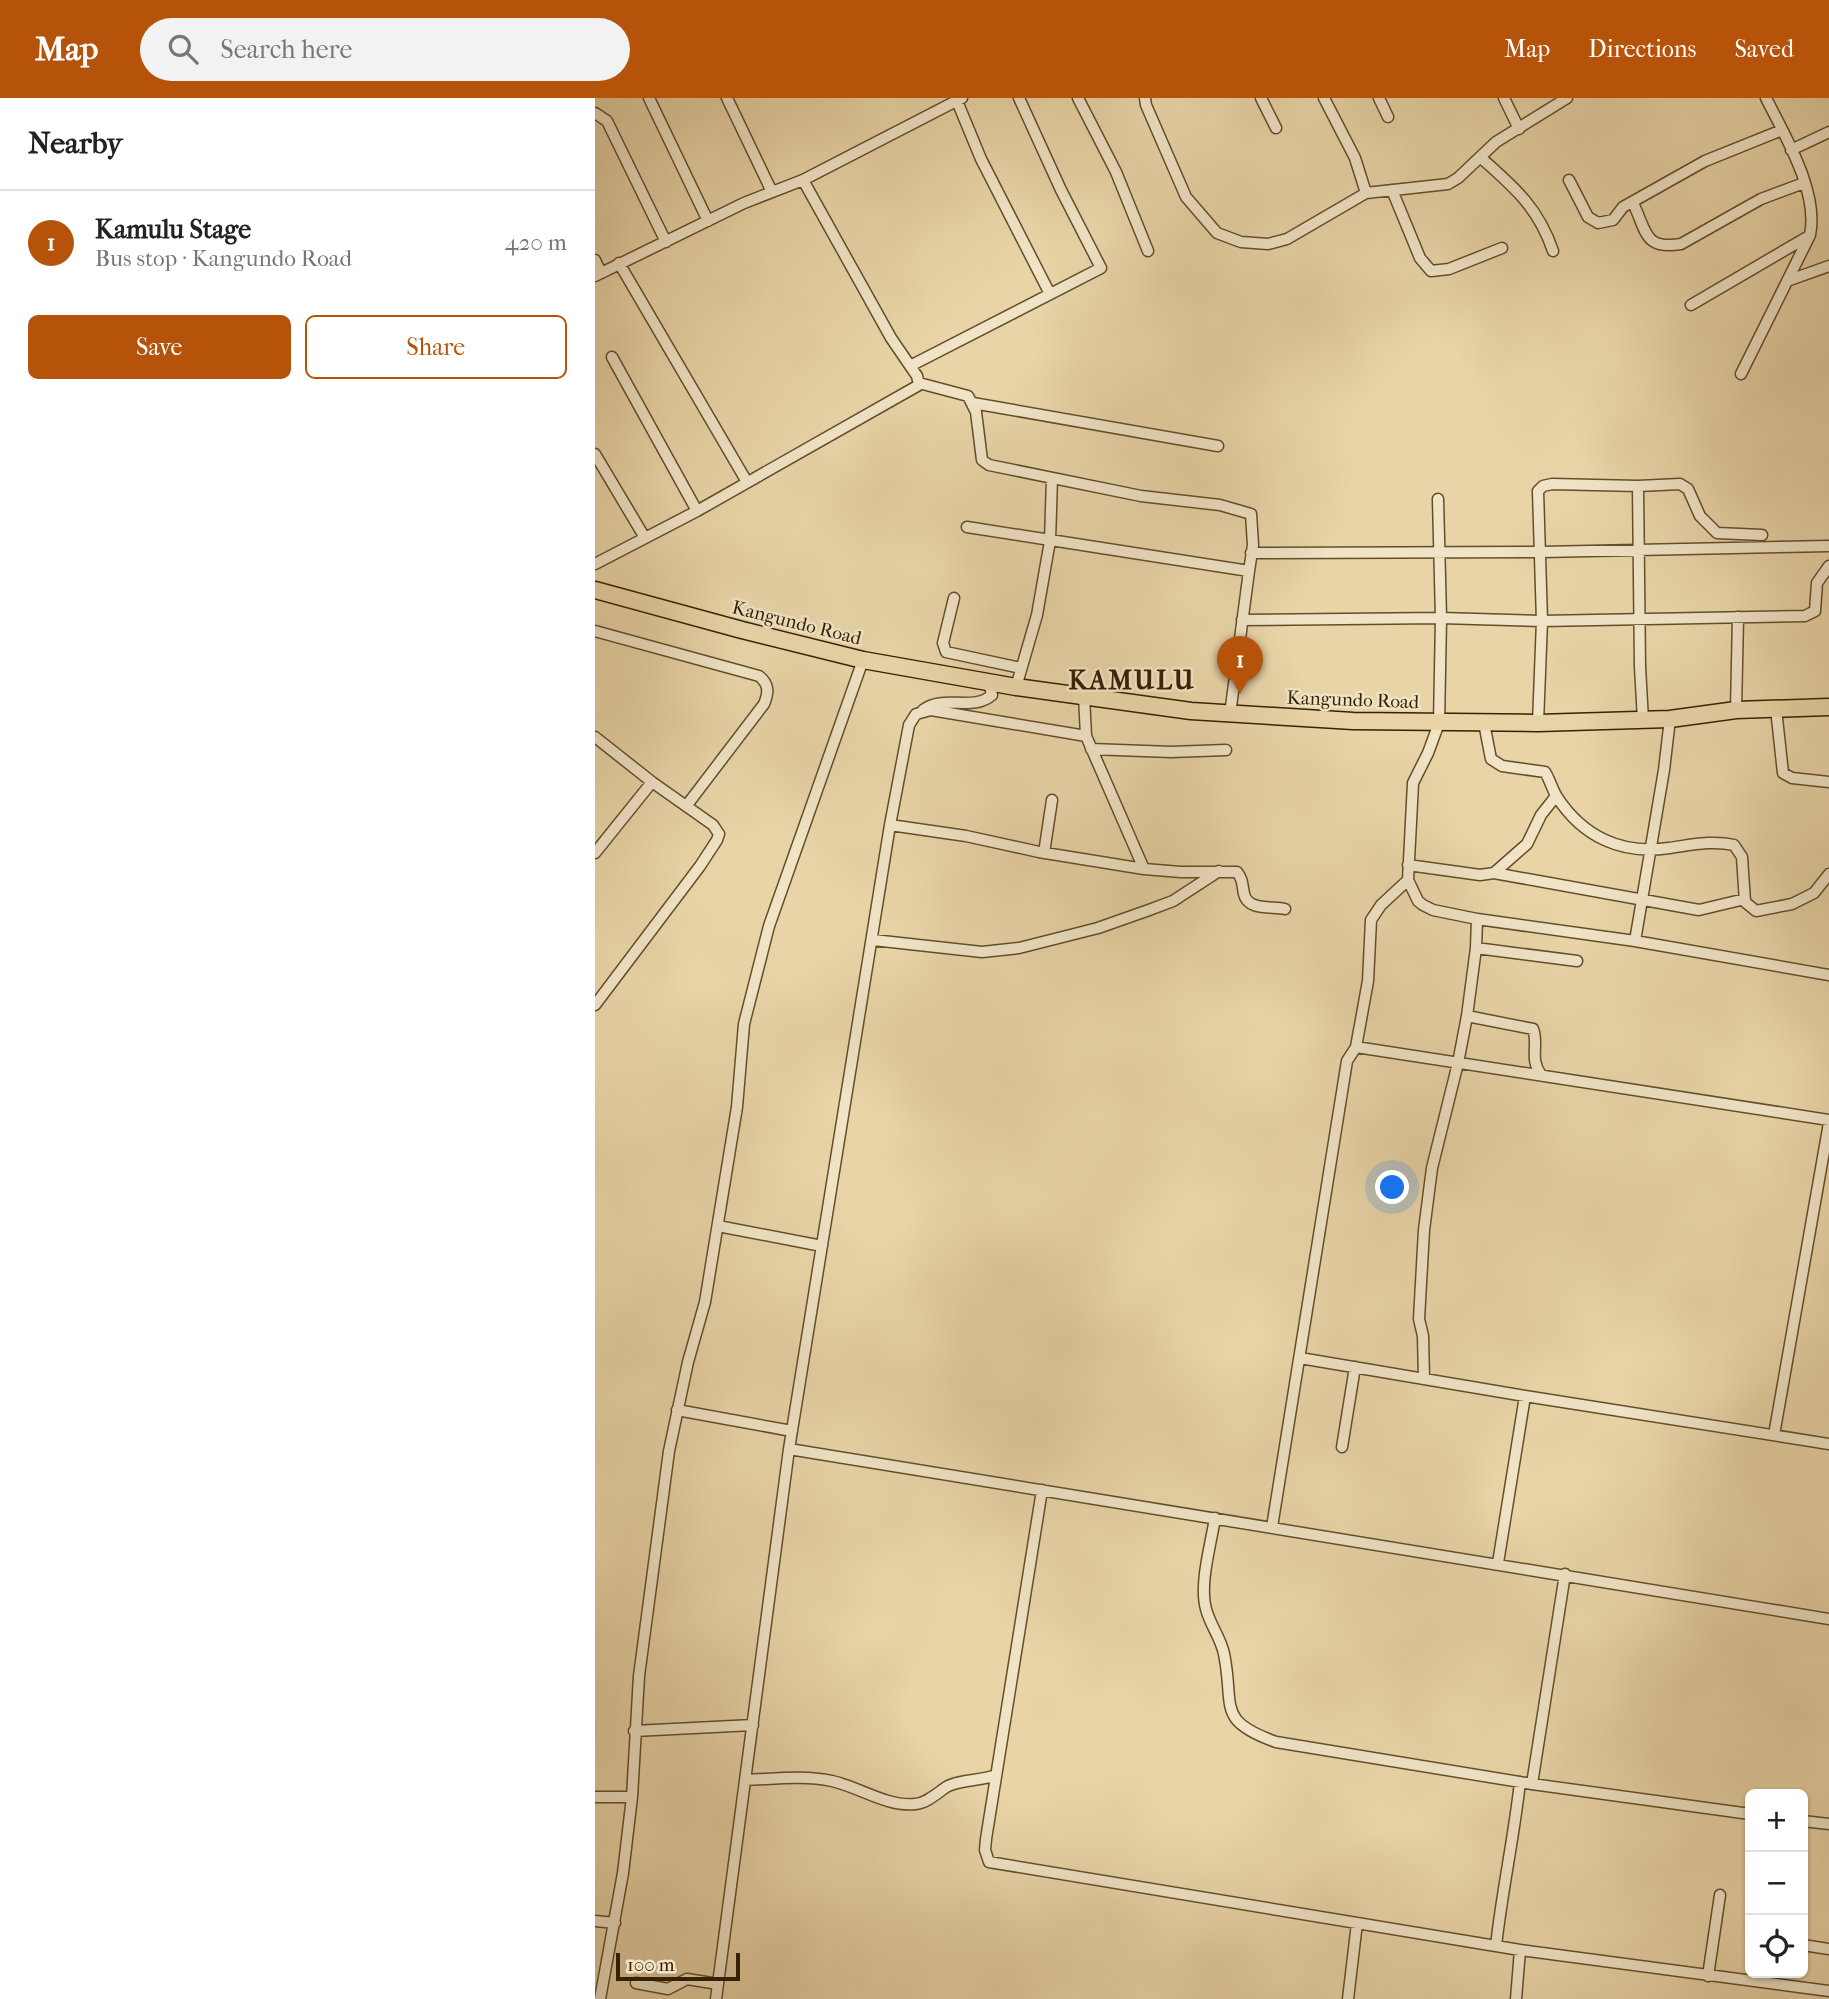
<!DOCTYPE html>
<meta charset="utf-8">
<style>
:root{--surface:#fff;--page:#f2f2f2;--text:#222;--muted:#767676;--line:#e0e0e0;--accent:#b45309}
body{margin:0;font-family:"IM FELL French Canon",serif;background:var(--page);color:var(--text)}
.controls{position:absolute;right:21px;bottom:21px;display:grid;overflow:hidden;border-radius:10px;box-shadow:0 2px 5px #0004}
.controls button{width:63px;height:63px;display:grid;place-items:center;padding:0;border:0;border-bottom:2px solid var(--line);background:var(--surface);color:var(--text);font:35px sans-serif}
.scale{position:absolute;left:21px;bottom:18px;width:124px;box-sizing:border-box;padding-left:7px;border:4px solid #362102;border-top:0;font-size:19px;line-height:24px;white-space:nowrap;color:#362102;-webkit-text-stroke:5px #f0e3c6;paint-order:stroke}
.you{position:absolute;left:798px;top:1090px;width:24px;height:24px;margin:-18px;border:5px solid #fff;border-radius:50%;background:#1a73e8;box-shadow:0 0 0 10px #1a73e833}
.badge{display:grid;place-items:center;width:46px;height:46px;border-radius:50%;background:var(--accent);color:#fff;font-size:23px;font-weight:700}
.pin{position:absolute;translate:-50% -58px;filter:drop-shadow(0 2px 4px #0008)}
.pin::after{content:'';position:absolute;top:37px;width:24px;height:21px;background:inherit;clip-path:polygon(0 0,100% 0,50% 100%)}
.list{margin:0;padding:0;list-style:none}
h2{display:flex;justify-content:space-between;align-items:center;height:91px;margin:0;padding:0 28px;font-size:30px}
h2 small{font-size:23px;font-weight:400;color:var(--muted)}
.list li{display:grid;grid-template-columns:46px 1fr auto;gap:21px;align-items:center;box-sizing:border-box;height:105px;padding:0 28px;border-top:2px solid var(--line)}
.list b{display:block;font-size:26px;white-space:nowrap}
.list p{margin:0;font-size:23px;white-space:nowrap;color:var(--muted)}
.list em{font-size:23px;font-style:normal;color:var(--muted)}
.actions{display:flex;gap:14px;padding:21px 28px}
.actions a{flex:1;padding:16px 0;border:2px solid var(--accent);border-radius:10px;text-align:center;font-size:24px;color:var(--accent)}
.actions .main{background:var(--accent);color:#fff}
.icon{flex:none;width:38px;height:38px;fill:none;stroke:currentColor;stroke-width:2;stroke-linecap:round;stroke-linejoin:round}
.map{position:relative;flex:none;width:1234px;height:1901px;overflow:hidden}
header{display:flex;align-items:center;gap:42px;box-sizing:border-box;height:98px;padding:0 35px;background:var(--accent);color:#fff}
header strong{font-size:33px}
nav{display:flex;gap:38px;margin-inline-start:auto;font-size:24px}
.search{width:490px;height:63px;background:var(--page);display:flex;align-items:center;gap:18px;box-sizing:border-box;padding:0 24px;border-radius:38px;color:var(--muted);font-size:26px}
main{display:flex}
aside{flex:1;background:var(--surface)}
.map>svg:first-child{display:block}
.lines{fill:none;stroke-linecap:round;stroke-linejoin:round}
.minor-casing{stroke:#624e2b;stroke-width:13}
.trunk-casing{stroke:#362102;stroke-width:19}
.minor{stroke:#f0e3c6;stroke-width:10}
.trunk{stroke:#e8d4a7;stroke-width:16}
.labels{text-anchor:middle;stroke-width:5;stroke-linejoin:round;paint-order:stroke}
.street-label{font-size:19px;fill:#362102;stroke:#f0e3c6}
.district-label{font-size:26px;font-weight:bold;letter-spacing:2px;fill:#362102;stroke:#f0e3c6}
</style>
<header>
<strong>Map</strong>
<div class="search"><svg class="icon" aria-label="search" viewBox="0 0 24 24"><circle cx="10" cy="10" r="6"/><path d="M15 15l6 6"/></svg>Search here</div>
<nav><a>Map</a><a>Directions</a><a>Saved</a></nav>
</header>
<main>
<aside>
<h2>Nearby<small></small></h2>
<ul class="list">
<li><span class="badge">1</span><div><b>Kamulu Stage</b><p>Bus stop · Kangundo Road</p></div><em>420 m</em></li>
</ul>
<div class="actions"><a class="main">Save</a><a>Share</a></div>
</aside>
<div class="map">
<svg width="1234" height="1901" viewBox="0 0 1234 1901">
<rect width="100%" height="100%" fill="#e8d4a7"/>
<filter id="stains"><feTurbulence type="fractalNoise" baseFrequency=".00286" numOctaves="4"/><feColorMatrix values="0 0 0 0 .2 0 0 0 0 .09 0 0 0 0 .02 0 0 0 .5 -.17"/></filter>
<radialGradient id="worn" r=".72"><stop offset=".6" stop-color="#630" stop-opacity="0"/><stop offset="1" stop-color="#630" stop-opacity=".3"/></radialGradient>
<g class="lines">
<defs>
<path id="minor" d="M 54,0 L 113,123
M 132,0 L 177,94
M 483,0 L 521,74 L 553,153
M 550,0 L 551,7 L 591,99 L 622,135 L 646,144 L 673,146 L 692,141 L 771,95 L 853,86 L 863,80 L 901,44 L 972,0
M 666,0 L 681,30
M 729,0 L 760,60 L 771,95
M 784,0 L 793,19
M 909,0 L 924,31
M 362,3 L 386,61 L 455,196
M 0,15 L 12,23 L 71,144
M 1196,52 L 1234,34
M 885,59 C 919,89 943,109 958,153
M 974,82 L 993,119 L 1003,125 L 1018,122 L 1028,109 L 1110,63 L 1187,32
M 797,92 L 825,160 L 836,173 L 854,171 L 907,150
M 1038,105 C 1052,134 1049,152 1086,146 L 1166,101 L 1209,85
M 0,162 L 6,175
M 24,165 L 152,384
M 0,178 L 149,105 L 208,82 L 367,0
M 1192,183 L 1234,168
M 1096,207 L 1214,138
M 17,259 L 102,413
M 315,268 L 506,170 L 466,92 L 424,0
M 1146,276 L 1215,137 C 1224,94 1190,38 1171,0
M 324,285 L 373,298 L 381,314 L 387,362 L 394,367 L 546,398 L 625,407 L 656,416 L 658,447 L 654,473
M 378,305 L 623,348
M 0,356 L 50,440
M 1043,388 L 1045,569 L 1048,622
M 372,429 L 654,473 L 635,616
M 656,455 L 946,454 L 1234,448
M 0,466 L 102,413 L 324,287 L 322,278 L 296,240 L 208,82
M 359,500 L 348,545 L 351,554 L 426,570
M 647,522 L 846,520 L 947,523 L 1210,518 L 1220,513 L 1222,485 L 1234,468
M 0,533 L 164,578 C 174,586 174,594 169,606 L 92,707
M 421,589 L 442,517 L 455,443 L 457,380
M 1181,611 L 1188,675 L 1197,680 L 1234,684
M 328,612 C 348,596 378,614 397,597 L 394,584
M 1141,612 L 1143,519
M 889,625 L 896,661 L 907,668 L 950,674 C 955,682 957,691 962,699 C 988,739 1027,757 1074,750 C 1096,747 1117,742 1139,747 L 1147,759 L 1150,804 L 1161,813 L 1197,806 L 1219,795 L 1234,776
M 943,625 L 947,523 L 943,393 L 948,388 L 957,386 L 1043,388 L 1085,386 L 1093,391 L 1105,418 L 1122,435 L 1167,437
M 491,638 L 549,771
M 0,639 L 57,684 L 118,727 L 124,736 L 122,742 L 105,768 L 0,907
M 496,651 L 576,654 L 631,652
M 295,727 L 371,738 L 444,754 L 549,771 L 586,774 L 642,774 C 648,782 647,786 649,796 C 653,813 677,808 690,811
M 0,755 L 57,684
M 449,755 L 457,702
M 813,767 L 885,777 L 899,775 L 932,746 L 946,717 L 961,698
M 899,775 L 1104,812 L 1150,801
M 882,821 L 1040,843 L 1234,877
M 278,842 L 387,854 L 424,850 L 503,830 L 554,812 L 578,803 L 624,773
M 1040,843 L 1069,672 L 1075,621
M 881,850 L 982,863
M 872,918 L 938,931 C 944,947 934,960 946,977
M 761,949 L 773,883 L 776,822 L 786,807 L 813,782
M 123,1128 L 227,1148
M 705,1260 L 930,1298 L 1234,1346
M 829,1281 L 828,1238 L 824,1221 L 829,1132 L 837,1070 L 863,965 L 872,918 L 881,850 L 882,821 L 838,812 L 828,807 L 823,803 L 813,782 L 818,685 L 833,655 L 844,625 L 846,520 L 843,401
M 82,1312 L 197,1333
M 1179,1337 L 1234,1025
M 747,1349 L 760,1269
M 194,1351 L 1234,1521
M 447,1392 L 391,1741 L 390,1752 L 394,1764 L 925,1852 L 1234,1893
M 620,1420 C 616,1446 604,1486 611,1511 C 615,1527 626,1540 629,1556 C 640,1609 620,1622 681,1644 L 937,1686 L 1155,1716
M 677,1429 L 752,963 L 761,949 L 1234,1022
M 903,1465 L 930,1298
M 39,1633 L 158,1627
M 151,1682 C 179,1681 209,1677 237,1683 C 264,1689 292,1709 320,1706 C 333,1705 343,1694 353,1688 C 368,1681 386,1683 401,1677
M 937,1686 L 970,1476
M 0,1699 L 37,1699 L 44,1578 L 74,1353 L 93,1264 L 110,1204 L 142,1009 L 149,926 L 174,828 L 268,562
M 1208,1723 L 1234,1726
M 0,1823 L 20,1825
M 1208,1847 L 1234,1851
M 901,1848 C 907,1793 919,1739 925,1684
M 1113,1878 L 1125,1797
M 41,1885 L 73,1891 L 92,1881 L 123,1886
M 5,1901 L 28,1775 L 37,1699
M 121,1901 L 194,1351 L 295,727 L 314,627 L 321,616 L 336,612 L 491,638 L 489,598
M 753,1901 L 762,1825
M 921,1901 L 925,1852"/>
<path id="trunk" d="M 0,492 L 147,532 L 268,562 L 421,589 L 596,613 L 758,623 L 943,625 L 1075,621 L 1141,612 L 1234,609"/>
</defs>
<use href="#minor" class="minor-casing"/>
<use href="#trunk" class="trunk-casing"/>
<use href="#minor" class="minor"/>
<use href="#trunk" class="trunk"/>
</g>
<g class="labels">
<g class="street-label">
<text transform="translate(202 524) rotate(14)" y="7">Kangundo Road</text>
<text transform="translate(758 601) rotate(2)" y="7">Kangundo Road</text>
</g>
<g class="district-label">
<text x="537" y="591">KAMULU</text>
</g>
</g>
<rect width="100%" height="100%" filter="url(#stains)"/>
<rect width="100%" height="100%" fill="url(#worn)"/>
</svg>
<div class="controls">
<button>+</button>
<button>−</button>
<button><svg class="icon" aria-label="locate" viewBox="0 0 24 24"><circle cx="12" cy="12" r="6"/><path d="M12 2v4M12 18v4M2 12h4M18 12h4"/></svg></button>
</div>
<div class="scale">100 m</div>
<div class="you"></div>
<div class="pin badge" style="left:645px;top:596px">1</div>
</div>
</main>
